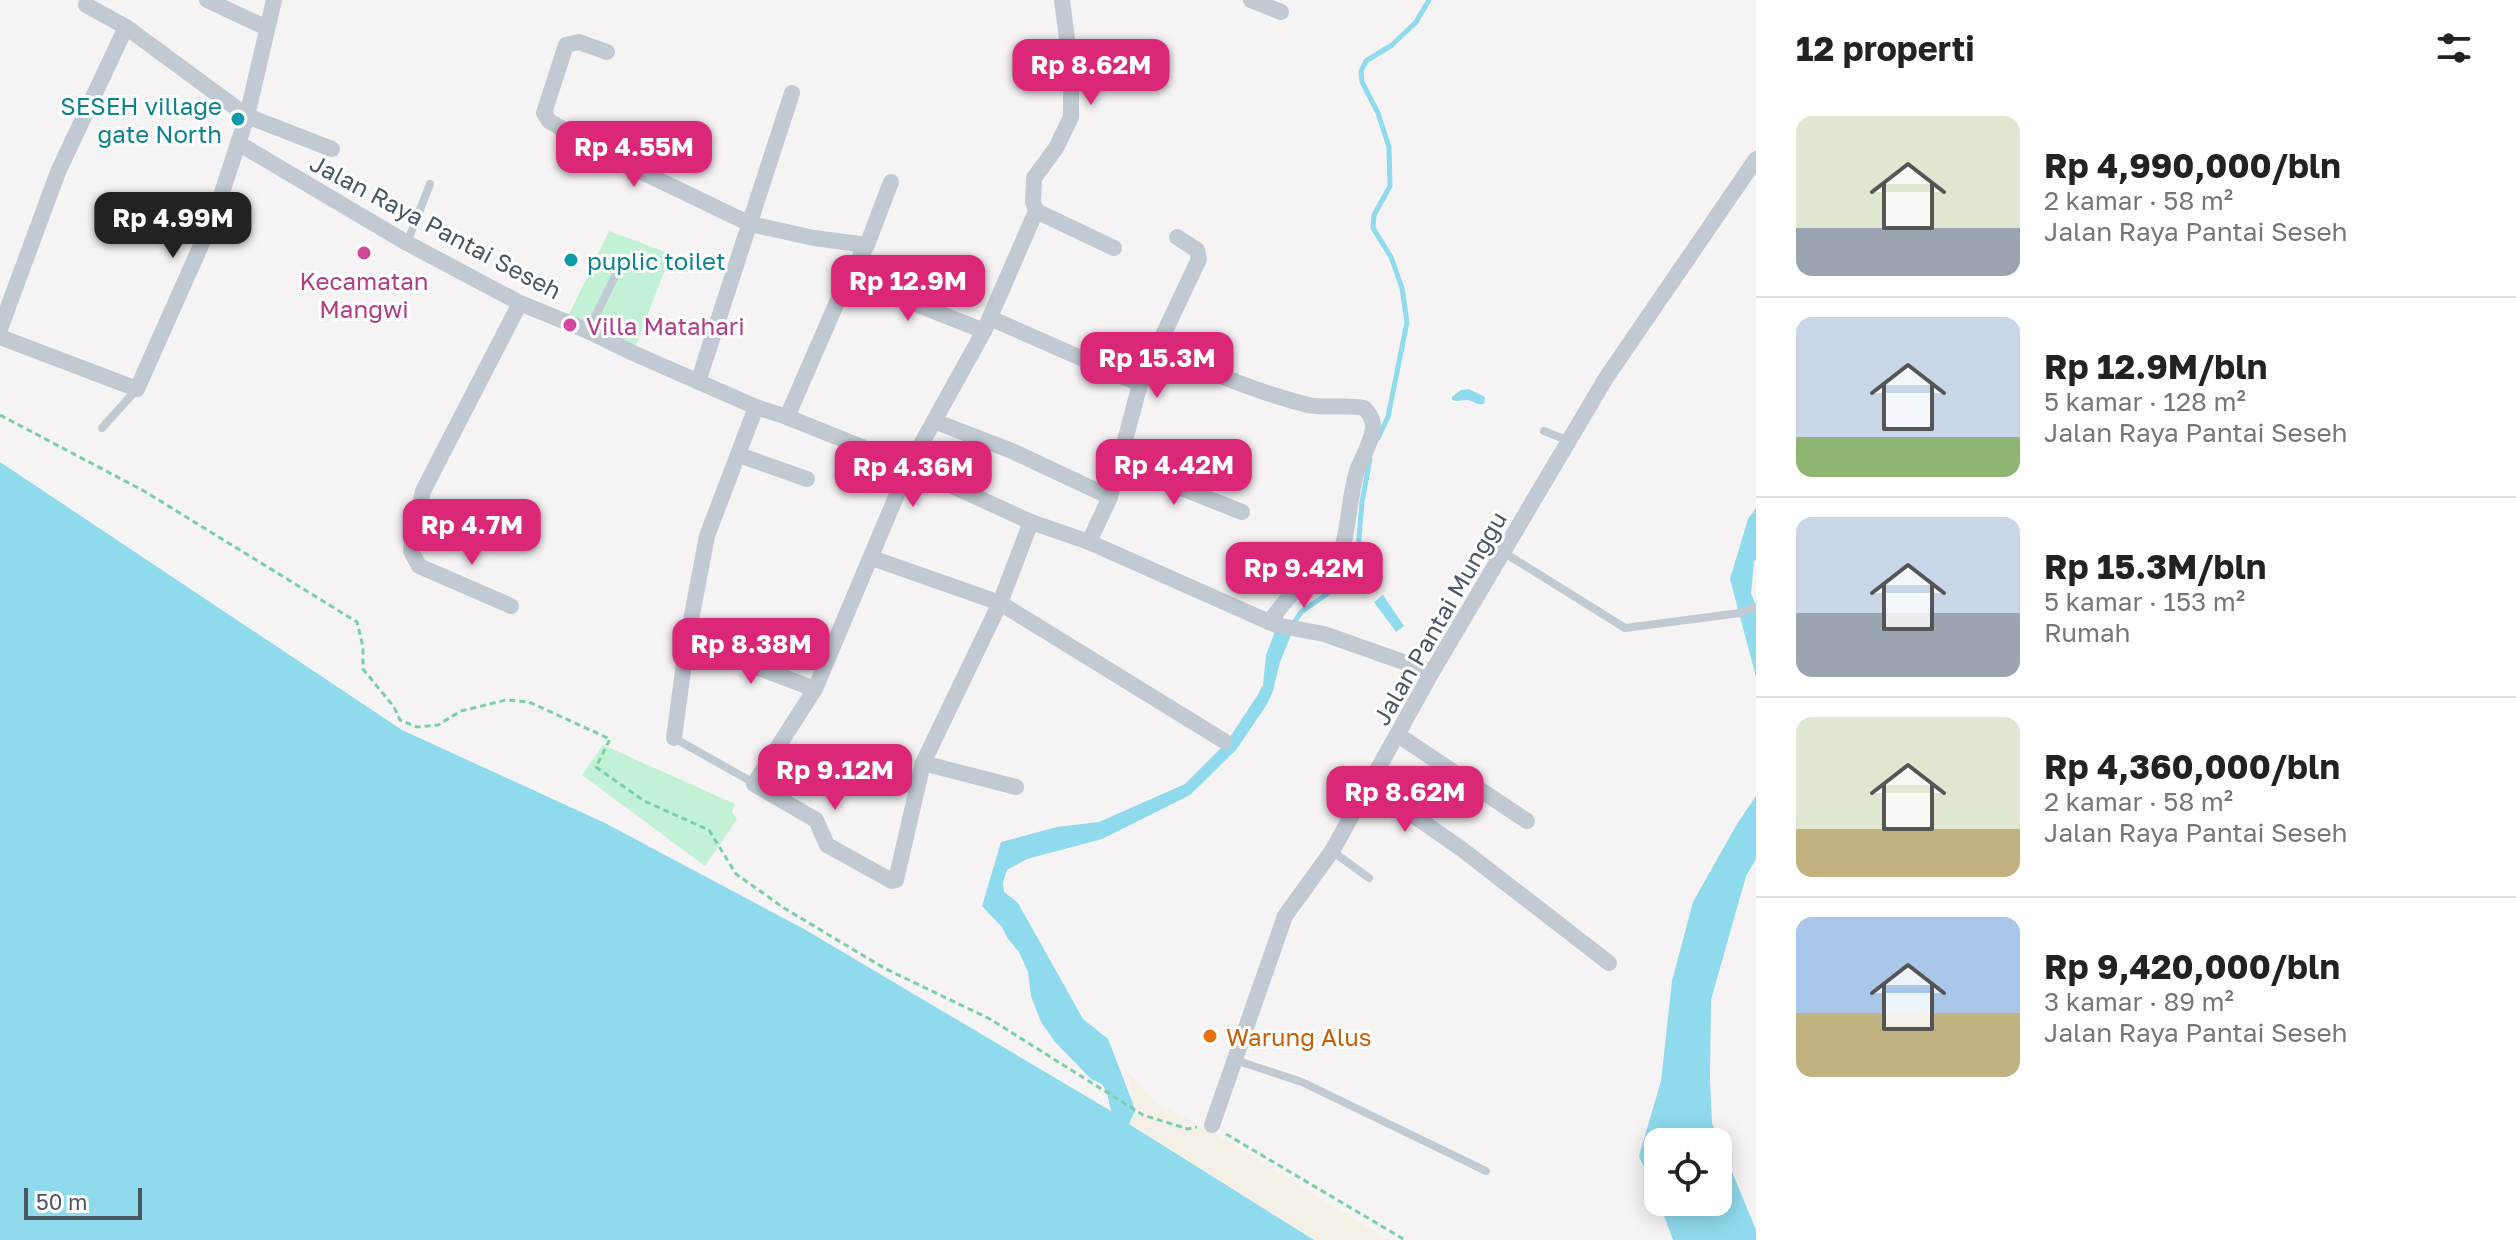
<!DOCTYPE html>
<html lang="id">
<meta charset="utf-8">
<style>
:root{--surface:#fff;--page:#f6f6f6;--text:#222;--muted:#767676;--line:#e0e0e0;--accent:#db2777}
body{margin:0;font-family:"Golos Text",sans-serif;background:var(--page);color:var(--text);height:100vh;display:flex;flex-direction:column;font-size:30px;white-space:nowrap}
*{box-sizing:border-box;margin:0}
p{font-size:26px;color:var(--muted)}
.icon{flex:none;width:44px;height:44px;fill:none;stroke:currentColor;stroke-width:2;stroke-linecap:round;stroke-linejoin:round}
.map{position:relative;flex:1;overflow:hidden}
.sheet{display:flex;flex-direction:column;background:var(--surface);width:760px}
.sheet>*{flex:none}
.controls{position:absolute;left:1644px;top:1128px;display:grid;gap:16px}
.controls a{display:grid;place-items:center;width:88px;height:88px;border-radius:16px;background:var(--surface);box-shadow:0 4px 20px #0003;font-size:40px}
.scale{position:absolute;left:24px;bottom:20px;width:118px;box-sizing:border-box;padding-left:8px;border:4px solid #4a5661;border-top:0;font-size:22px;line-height:28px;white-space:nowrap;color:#4a5661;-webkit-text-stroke:6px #fff;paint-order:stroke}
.price{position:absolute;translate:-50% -68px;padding:0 18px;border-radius:16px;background:var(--accent);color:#fff;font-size:26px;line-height:52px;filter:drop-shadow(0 2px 4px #0008)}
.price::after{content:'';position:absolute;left:50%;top:48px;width:24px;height:18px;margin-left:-12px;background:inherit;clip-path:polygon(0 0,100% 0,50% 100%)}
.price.on{background:#222;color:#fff}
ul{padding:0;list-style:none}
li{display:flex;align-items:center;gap:24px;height:200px;padding:0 40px}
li+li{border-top:2px solid var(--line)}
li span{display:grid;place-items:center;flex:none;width:224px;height:160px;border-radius:16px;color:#555}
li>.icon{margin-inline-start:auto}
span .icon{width:96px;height:96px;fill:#fffc;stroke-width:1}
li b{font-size:34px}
h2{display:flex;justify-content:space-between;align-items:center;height:96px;padding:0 40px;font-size:34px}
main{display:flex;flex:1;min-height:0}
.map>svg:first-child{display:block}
.green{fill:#c3f1d5}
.sand{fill:#f5f0e5}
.water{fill:#90daee}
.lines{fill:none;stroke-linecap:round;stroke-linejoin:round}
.stream{stroke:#90daee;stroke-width:5}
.path{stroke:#7ad0a6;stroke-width:3;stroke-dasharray:6 4;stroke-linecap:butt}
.lane{stroke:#c1cad2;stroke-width:8}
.street{stroke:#c1cad2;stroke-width:16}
.culture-dot{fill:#0f9aa8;stroke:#fff;stroke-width:3}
.hotel-dot{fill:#d1479c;stroke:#fff;stroke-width:3}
.food-dot{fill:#e8710a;stroke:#fff;stroke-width:3}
.labels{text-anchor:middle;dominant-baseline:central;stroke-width:6;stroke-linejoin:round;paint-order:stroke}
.culture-label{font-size:24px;fill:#0d838f;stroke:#fff;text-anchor:end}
.street-label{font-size:24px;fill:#4a5661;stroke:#fff}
.hotel-label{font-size:24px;fill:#b23c85;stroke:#fff}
.food-label{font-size:24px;fill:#c56008;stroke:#fff;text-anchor:start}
</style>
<main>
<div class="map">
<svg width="1756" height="1240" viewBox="0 0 1756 1240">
<rect width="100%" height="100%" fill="#f5f3f3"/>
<g class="green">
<path d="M609,231L671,254L633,353L566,321Z"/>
<path d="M603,745L735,804L732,812L737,819L705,866L582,775Z"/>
</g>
<path class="sand" d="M1127,1071L1156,1103L1209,1130L1388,1240H1314L1129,1123L1135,1111Z"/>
<g class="water">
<path d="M1469,389L1485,397L1484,404C1477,405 1476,403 1471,401C1464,398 1459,403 1452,400V397L1461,390Z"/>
<path d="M0,462L402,730L605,823L804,929L1111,1111L1107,1093L1102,1084L1091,1079L1055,1042L1041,1022L1031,996L1028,972L1019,952L1008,939L1002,927L982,906L1001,842L1057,827L1099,822L1185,784L1226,743L1257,696L1263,685L1266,655L1276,629L1291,635L1280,662L1273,691L1267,704L1236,750L1190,795L1102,839L1027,859L1007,870L1003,882L1004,892L1018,903L1083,1019L1108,1039L1132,1101L1135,1111L1129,1124L1314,1240H0Z"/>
<path d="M1756,508V560L1754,561L1751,594L1756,605V677L1730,579L1748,519Z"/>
<path d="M1383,595L1404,626L1396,632L1374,602Z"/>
<path d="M1756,796V859L1746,876L1711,1000L1710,1079L1712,1123L1756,1230V1240H1673L1659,1202H1718V1142H1658V1200L1639,1156L1661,1081L1672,981L1693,902L1737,824Z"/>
</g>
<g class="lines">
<g class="stream">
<path d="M1378,438L1388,417L1407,322L1402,288L1391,257L1373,228L1374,215L1390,186L1389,147L1378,113L1362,82L1361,71L1366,61L1392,45L1416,22L1429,0"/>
<path d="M1292,626L1301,612L1350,578L1357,562L1362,502L1370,459"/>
</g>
<g class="path">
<path d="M0,415L144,491L357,622L363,647V669L394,707L400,720L417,727L438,725L461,711L506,700L529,702L610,739L596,767L644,801L709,830L736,874L784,908L884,968L990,1019L1143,1115L1188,1129L1197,1127"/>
<path d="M1226,1134L1405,1240"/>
</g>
<g class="lane">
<path d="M407,243L430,184"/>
<path d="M588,331L622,262"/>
<path d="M102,428L137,389"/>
<path d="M1544,431L1569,441"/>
<path d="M1503,552L1625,628L1740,613L1756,607"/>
<path d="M674,738L754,783"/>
<path d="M1332,851L1369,878"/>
<path d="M1235,1060L1302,1082L1486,1171"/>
</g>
<g class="street">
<path d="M207,0L267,28"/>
<path d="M1251,0L1281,12"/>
<path d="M86,5L126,27L247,116L332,149"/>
<path d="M607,52L579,42L566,45L544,113L549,121L609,156L750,224L814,238L867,245"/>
<path d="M238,143L407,243L520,303L588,331L633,353L756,407L787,417L909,466L1031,522L1089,542L1276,625L1324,634L1432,672"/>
<path d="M1036,211L1114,248"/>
<path d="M848,277L984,331"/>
<path d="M990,318L1140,384"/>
<path d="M0,329L58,172L126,27"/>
<path d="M0,337L137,389L215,214L247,116L274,0"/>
<path d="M1158,348C1206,371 1256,392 1308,405C1327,409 1345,404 1364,408C1368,412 1372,417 1373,424C1374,438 1362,457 1357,471C1348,498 1349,545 1334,566C1324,580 1311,581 1298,589C1287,596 1278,612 1269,622"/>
<path d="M698,382L792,93"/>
<path d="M787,417L848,277L867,245L891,182"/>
<path d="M934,421L1012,451L1110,497"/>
<path d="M739,455L807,479"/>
<path d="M1121,464L1242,512"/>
<path d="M1031,522L1000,603L923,763L896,880L892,881L827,845L816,820L754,784L815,689L909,466L984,331L1036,211L1033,202L1034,178L1056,148L1071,117V70L1062,0"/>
<path d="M1089,542L1110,497L1140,384L1199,259L1197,250L1177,237"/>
<path d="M872,558L1000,603L1224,741"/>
<path d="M511,606L419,566L411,551L412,537L423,491L520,303"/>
<path d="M687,641L815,689"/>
<path d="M1398,735L1527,821"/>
<path d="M674,738L687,641L707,536L756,407"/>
<path d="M923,763L1016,787"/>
<path d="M1370,785L1463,850L1609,963"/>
<path d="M1212,1125L1285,916L1332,851L1432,672L1606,378L1756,159"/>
</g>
</g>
<g class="culture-dot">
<circle cx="238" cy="119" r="8"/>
<circle cx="571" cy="260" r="8"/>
</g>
<g class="hotel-dot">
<circle cx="364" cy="253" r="8"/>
<circle cx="570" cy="325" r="8"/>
</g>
<circle class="food-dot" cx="1210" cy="1036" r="8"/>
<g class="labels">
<g class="culture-label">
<text x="222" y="105">SESEH village<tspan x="222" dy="28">gate North</tspan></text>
<text x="587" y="260" text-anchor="start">puplic toilet</text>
</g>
<g class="street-label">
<text transform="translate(436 226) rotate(28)">Jalan Raya Pantai Seseh</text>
<text transform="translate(1439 618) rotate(-60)">Jalan Pantai Munggu</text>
</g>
<g class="hotel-label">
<text x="364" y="280">Kecamatan<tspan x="364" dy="28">Mangwi</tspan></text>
<text x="586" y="325" text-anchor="start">Villa Matahari</text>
</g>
<g class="food-label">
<text x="1226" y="1036">Warung Alus</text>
</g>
</g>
</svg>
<div class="controls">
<a><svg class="icon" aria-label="locate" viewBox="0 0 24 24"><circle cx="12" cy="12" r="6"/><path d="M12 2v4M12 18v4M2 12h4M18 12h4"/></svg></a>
</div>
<div class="scale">50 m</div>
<b class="price" style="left:1091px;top:107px">Rp 8.62M</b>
<b class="price" style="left:634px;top:189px">Rp 4.55M</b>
<b class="price on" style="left:173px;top:260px">Rp 4.99M</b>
<b class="price" style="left:908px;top:323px">Rp 12.9M</b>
<b class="price" style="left:1157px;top:400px">Rp 15.3M</b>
<b class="price" style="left:1174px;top:507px">Rp 4.42M</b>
<b class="price" style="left:913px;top:509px">Rp 4.36M</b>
<b class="price" style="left:472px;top:567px">Rp 4.7M</b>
<b class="price" style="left:1304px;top:610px">Rp 9.42M</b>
<b class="price" style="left:751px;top:686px">Rp 8.38M</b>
<b class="price" style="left:835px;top:812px">Rp 9.12M</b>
<b class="price" style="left:1405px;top:834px">Rp 8.62M</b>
</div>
<section class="sheet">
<h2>12 properti<svg class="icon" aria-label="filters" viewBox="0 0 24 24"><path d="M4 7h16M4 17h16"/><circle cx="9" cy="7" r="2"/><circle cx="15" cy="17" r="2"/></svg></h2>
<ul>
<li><span style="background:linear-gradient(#dfe7d0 70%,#9aa5b1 0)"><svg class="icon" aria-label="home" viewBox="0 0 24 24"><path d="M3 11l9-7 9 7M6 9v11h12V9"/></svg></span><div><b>Rp 4,990,000/bln</b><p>2 kamar · 58 m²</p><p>Jalan Raya Pantai Seseh</p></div></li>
<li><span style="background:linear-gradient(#c9d6e8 75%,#8fb573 0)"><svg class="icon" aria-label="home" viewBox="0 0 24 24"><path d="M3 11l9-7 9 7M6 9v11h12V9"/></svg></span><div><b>Rp 12.9M/bln</b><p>5 kamar · 128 m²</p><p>Jalan Raya Pantai Seseh</p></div></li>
<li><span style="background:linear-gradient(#c9d6e8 60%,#9aa5b1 0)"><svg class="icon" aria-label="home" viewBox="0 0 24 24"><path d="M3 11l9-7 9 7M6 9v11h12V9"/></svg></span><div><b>Rp 15.3M/bln</b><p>5 kamar · 153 m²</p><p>Rumah</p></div></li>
<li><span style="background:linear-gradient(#dfe7d0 70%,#c2b280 0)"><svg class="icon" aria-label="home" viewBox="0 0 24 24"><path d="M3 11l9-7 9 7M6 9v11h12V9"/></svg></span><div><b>Rp 4,360,000/bln</b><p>2 kamar · 58 m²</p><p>Jalan Raya Pantai Seseh</p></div></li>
<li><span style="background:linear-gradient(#a9c7e8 60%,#c2b280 0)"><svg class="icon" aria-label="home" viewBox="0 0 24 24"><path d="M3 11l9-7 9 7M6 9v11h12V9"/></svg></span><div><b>Rp 9,420,000/bln</b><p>3 kamar · 89 m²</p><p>Jalan Raya Pantai Seseh</p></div></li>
</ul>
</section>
</main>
